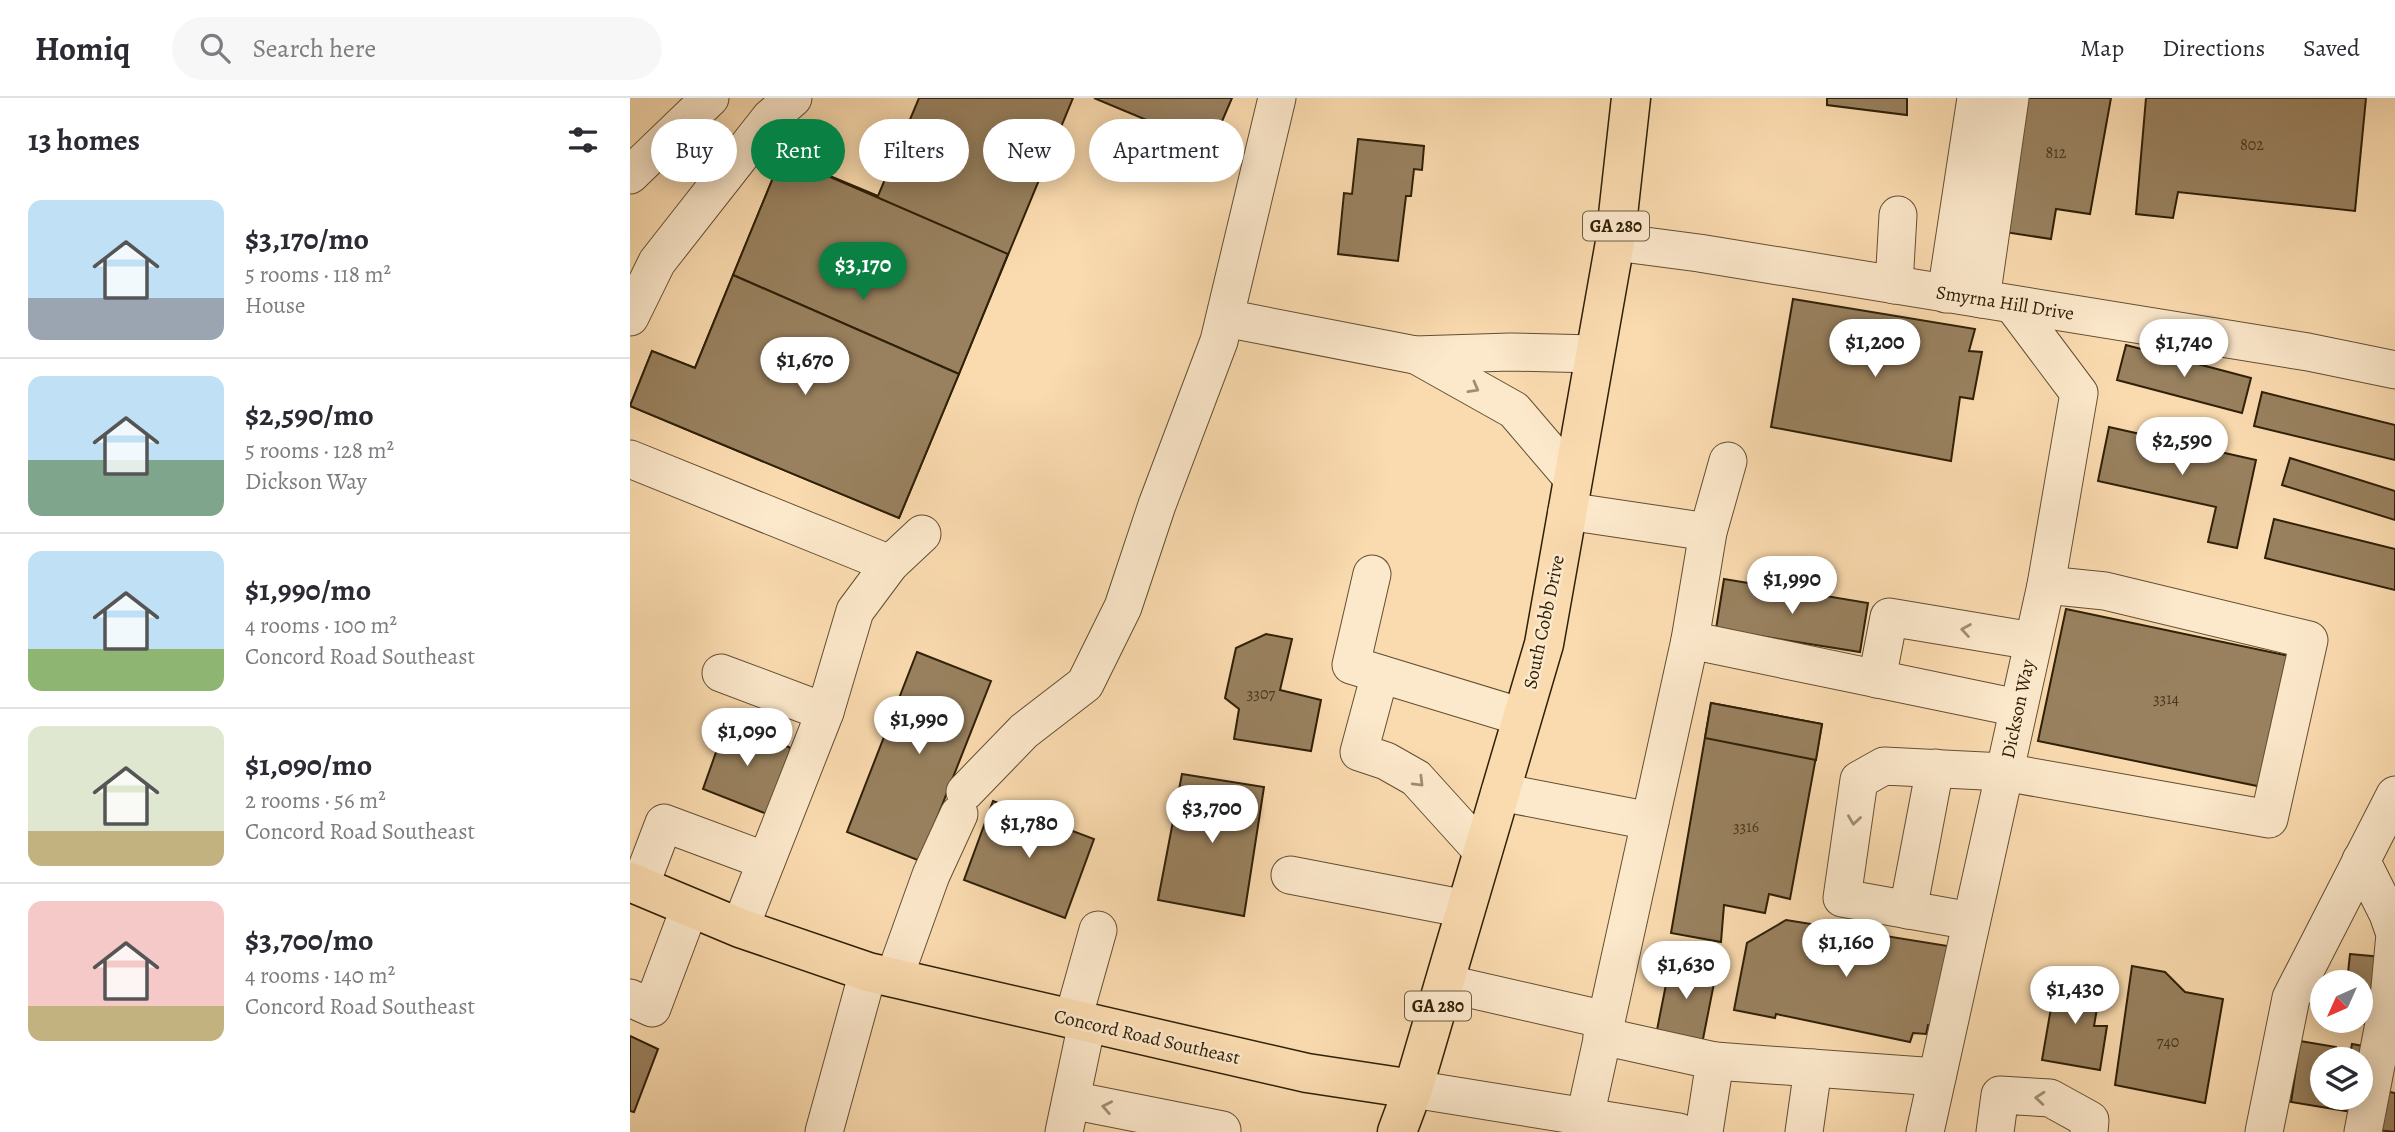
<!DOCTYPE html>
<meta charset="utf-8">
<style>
:root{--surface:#fff;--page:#f7f7f7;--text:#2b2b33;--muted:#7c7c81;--line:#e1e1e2;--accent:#0b8043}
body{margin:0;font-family:Alegreya,serif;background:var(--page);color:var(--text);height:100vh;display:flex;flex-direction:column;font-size:26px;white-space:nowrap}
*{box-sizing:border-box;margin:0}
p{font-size:23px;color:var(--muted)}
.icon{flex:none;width:38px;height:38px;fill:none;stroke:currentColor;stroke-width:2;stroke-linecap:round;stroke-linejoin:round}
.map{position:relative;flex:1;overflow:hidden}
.sheet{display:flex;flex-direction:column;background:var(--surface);width:630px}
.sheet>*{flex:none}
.banner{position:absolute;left:21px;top:21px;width:665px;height:63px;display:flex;gap:14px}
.needle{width:46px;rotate:225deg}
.fabs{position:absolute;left:1680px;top:872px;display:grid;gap:14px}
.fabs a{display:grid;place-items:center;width:63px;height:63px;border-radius:50%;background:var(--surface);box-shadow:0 4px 18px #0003;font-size:35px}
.price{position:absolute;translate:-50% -60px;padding:0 16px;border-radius:24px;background:#fff;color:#222;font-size:23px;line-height:46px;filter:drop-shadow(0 2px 4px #0008)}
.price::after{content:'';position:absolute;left:50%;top:42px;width:21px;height:16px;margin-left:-10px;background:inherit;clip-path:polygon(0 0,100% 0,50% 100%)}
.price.current{background:var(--accent);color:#fff}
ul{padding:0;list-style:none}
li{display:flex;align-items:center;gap:21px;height:175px;padding:0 28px}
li+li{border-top:2px solid var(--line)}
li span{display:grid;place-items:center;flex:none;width:196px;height:140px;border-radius:14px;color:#555}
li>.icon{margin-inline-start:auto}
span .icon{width:84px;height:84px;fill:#fffc;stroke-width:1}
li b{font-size:30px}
h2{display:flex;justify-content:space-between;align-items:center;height:84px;padding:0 28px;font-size:30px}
.chip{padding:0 24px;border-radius:32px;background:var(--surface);box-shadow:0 4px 18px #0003;font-size:24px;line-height:63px}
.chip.current{background:var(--accent);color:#fff}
header{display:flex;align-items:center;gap:42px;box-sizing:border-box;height:98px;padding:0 35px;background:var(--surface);border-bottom:2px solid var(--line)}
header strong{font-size:33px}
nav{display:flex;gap:38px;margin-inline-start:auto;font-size:24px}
.search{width:490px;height:63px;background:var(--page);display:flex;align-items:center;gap:18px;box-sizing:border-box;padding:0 24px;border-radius:38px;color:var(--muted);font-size:26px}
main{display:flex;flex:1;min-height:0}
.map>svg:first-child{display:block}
.building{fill:#99815f;stroke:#2f2008;stroke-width:2;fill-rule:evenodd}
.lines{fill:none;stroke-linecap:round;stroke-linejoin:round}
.minor-casing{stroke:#624f32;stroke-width:39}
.major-casing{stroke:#2f2008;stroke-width:41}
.minor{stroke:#fce8cb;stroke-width:37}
.major{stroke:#fadbaf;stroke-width:38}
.oneway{stroke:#a08e73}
.labels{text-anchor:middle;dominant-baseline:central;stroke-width:5;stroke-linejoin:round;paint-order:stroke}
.number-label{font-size:16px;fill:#4a381e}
.shield{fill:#fce8cb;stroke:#6c5c42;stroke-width:2}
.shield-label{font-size:18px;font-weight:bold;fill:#2f2008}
.street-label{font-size:19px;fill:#2f2008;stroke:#fce8cb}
</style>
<header>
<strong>Homiq</strong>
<div class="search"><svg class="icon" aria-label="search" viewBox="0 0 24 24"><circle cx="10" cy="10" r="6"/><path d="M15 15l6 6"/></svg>Search here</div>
<nav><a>Map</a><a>Directions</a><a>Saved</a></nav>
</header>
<main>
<section class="sheet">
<h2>13 homes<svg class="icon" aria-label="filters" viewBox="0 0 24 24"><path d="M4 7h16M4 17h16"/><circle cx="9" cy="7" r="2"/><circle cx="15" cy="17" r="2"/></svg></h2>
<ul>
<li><span style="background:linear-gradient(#bfe0f5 70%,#9aa5b1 0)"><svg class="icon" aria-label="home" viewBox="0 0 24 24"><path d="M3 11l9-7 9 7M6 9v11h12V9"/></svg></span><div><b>$3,170/mo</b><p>5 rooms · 118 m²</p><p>House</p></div></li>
<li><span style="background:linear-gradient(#bfe0f5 60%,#7fa58c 0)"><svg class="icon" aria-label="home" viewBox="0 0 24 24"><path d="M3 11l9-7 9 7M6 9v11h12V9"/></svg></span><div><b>$2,590/mo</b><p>5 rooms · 128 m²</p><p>Dickson Way</p></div></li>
<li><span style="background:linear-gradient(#bfe0f5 70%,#8fb573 0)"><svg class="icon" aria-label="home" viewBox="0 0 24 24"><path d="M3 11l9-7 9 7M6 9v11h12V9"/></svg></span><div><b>$1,990/mo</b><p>4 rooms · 100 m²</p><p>Concord Road Southeast</p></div></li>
<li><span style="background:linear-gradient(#dfe7d0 75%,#c2b280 0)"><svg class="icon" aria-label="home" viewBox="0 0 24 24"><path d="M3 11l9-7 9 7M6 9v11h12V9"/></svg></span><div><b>$1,090/mo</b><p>2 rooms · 56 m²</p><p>Concord Road Southeast</p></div></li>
<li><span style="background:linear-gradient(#f6c9c9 75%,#c2b280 0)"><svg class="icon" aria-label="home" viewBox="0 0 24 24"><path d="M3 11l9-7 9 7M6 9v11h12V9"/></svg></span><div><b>$3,700/mo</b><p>4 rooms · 140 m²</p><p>Concord Road Southeast</p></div></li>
</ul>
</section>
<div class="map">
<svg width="1765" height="1034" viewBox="0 0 1765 1034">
<rect width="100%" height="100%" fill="#fadbaf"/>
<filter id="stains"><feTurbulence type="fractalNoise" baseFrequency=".00286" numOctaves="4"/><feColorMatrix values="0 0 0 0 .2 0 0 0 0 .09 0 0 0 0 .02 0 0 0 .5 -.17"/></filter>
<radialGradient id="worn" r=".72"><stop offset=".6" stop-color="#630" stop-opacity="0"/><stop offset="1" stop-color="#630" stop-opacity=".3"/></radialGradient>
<g class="building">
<path d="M289,0H443L269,420L0,308L22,253L65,270L152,58L248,98Z"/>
<path d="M464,0H602L581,49Z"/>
<path d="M1197,0H1277V17L1197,7Z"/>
<path d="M1389,0H1481L1460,116L1426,111L1421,141L1368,133Z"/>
<path d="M1516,0H1736L1725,113L1548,94L1543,120L1506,116Z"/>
<path d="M728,41L794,48L792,72L784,71L781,98H776L768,163L708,156L714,95L722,96Z"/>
<path d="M152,58L378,156L329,276L103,177Z"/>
<path d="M103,177L329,276L269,420L0,308L22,253L65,270Z"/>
<path d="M1163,201L1345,231L1339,253L1352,254L1343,301L1330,299L1321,363L1141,329Z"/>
<path d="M1496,247L1621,280L1612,315L1487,282Z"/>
<path d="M1632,294L1765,327V362L1624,328Z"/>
<path d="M1479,329L1626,362L1607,450L1578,444L1586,409L1468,383Z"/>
<path d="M1660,360L1765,393V422L1652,387Z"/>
<path d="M1644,421L1765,451V492L1635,460Z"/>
<path d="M1094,481L1238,505L1230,554L1086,531Z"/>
<path d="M1436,511L1664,559L1637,690L1408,643Z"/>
<path d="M636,536L662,541L650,592L691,602L681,653L604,641L609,611L595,600L606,550Z"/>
<path d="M287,554L361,583L290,763L217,734Z"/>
<path d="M1081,605L1192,626L1160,801L1139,796L1135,815L1094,807L1091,844L1041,835Z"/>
<path d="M1081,605L1192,626L1186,662L1075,640Z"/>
<path d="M97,623L161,650L137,716L73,691Z"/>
<path d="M552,676L634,689L614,818L528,802Z"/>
<path d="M363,703L464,741L435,820L334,782Z"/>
<path d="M1156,822L1324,849L1310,928L1298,927L1296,936L1283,935L1280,944L1146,916L1145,920L1104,912L1117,845Z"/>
<path d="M1720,856L1752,859L1745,927L1713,923L1731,922V884H1717Z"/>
<path d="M1041,861L1087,870L1072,946L1026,937Z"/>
<path d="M1502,868L1535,874L1555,894L1593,901L1575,1005L1485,987Z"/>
<path d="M1426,881L1471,887L1464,928H1477L1470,972L1412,962Z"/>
<path d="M0,938L28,951L4,1014L0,1013Z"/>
<path d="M1670,943L1706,949L1705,955L1720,957L1722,946L1744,950L1734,1016L1661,1004ZM1692,961H1731V999H1692Z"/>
<path d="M1755,993L1765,995V1034L1747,1032Z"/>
</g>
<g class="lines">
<defs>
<g id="minor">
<path d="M0,77L80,0"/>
<path d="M985,144L1069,155L1678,254L1765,272"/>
<path d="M1264,187L1268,117"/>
<path d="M1316,196L1346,0"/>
<path d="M1351,201L1380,0"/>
<path d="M0,219L27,164L140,20L163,0"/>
<path d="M595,220L785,257L880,254L965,256"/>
<path d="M786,257L884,312L943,381"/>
<path d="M0,361L260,466"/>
<path d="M1098,363L1078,434L1060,542L1388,610"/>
<path d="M937,413L1078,434"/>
<path d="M742,476L721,567L892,619"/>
<path d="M91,575L195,614L110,830"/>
<path d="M750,576L729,654L756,663L786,680L853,754"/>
<path d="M1247,581L1259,519L1403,543"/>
<path d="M195,614L225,513L260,466L292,436"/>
<path d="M335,694L394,633L455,586L493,509L527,407L589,243L647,0"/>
<path d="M870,694L1020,723"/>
<path d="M1731,762L1758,816L1765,836L1759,900L1733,1034"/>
<path d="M660,777L836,811"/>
<path d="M10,788L34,725L136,763"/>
<path d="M1278,812L1305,670"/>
<path d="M1341,823L1212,800L1229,682L1254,668L1374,674L1639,721L1679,542L1475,493L1416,487"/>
<path d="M264,880L301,777L329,716"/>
<path d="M814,885L976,922"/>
<path d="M0,900L22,910L60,809"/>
<path d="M443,921L468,832"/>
<path d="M972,938L1085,963L1074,1034"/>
<path d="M1085,963L1307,979"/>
<path d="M783,991L1049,1034"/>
<path d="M441,1002L592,1032L591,1034"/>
<path d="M955,1019L1060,542"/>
<path d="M194,1034L238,874"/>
<path d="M434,1034L457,925"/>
<path d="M1174,1034L1183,970"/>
<path d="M1295,1034L1416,487L1449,295L1383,207"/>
<path d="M1365,1034L1370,997L1420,1000L1460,1022L1459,1034"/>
<path d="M1634,1034L1661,900L1765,697"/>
</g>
<g id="major">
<path d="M0,784L110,830L238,874L677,975L783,991"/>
<path d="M767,1034L783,991L914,546L985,144L1001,0"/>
</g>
</defs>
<use href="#minor" class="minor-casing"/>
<use href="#major" class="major-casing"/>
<use href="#minor" class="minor"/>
<use href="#major" class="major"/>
</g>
<defs><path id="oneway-chevron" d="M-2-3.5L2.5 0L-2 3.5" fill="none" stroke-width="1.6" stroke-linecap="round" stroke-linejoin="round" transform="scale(1.75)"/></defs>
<g class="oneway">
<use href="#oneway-chevron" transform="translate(844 290) rotate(29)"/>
<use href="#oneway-chevron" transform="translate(1336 532) rotate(-171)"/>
<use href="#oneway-chevron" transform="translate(789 684) rotate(45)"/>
<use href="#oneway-chevron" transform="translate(1224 722) rotate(98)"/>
<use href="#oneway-chevron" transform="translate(1410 1000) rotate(-175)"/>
<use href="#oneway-chevron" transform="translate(477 1009) rotate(-169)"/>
</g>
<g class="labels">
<g class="number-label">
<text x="1622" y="47">802</text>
<text x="1426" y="55">812</text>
<text x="631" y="596">3307</text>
<text x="1536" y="601">3314</text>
<text x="1116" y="729">3316</text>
<text x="1538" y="944">740</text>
</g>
<g class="shield">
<rect x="953" y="113.5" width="66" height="29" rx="5"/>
<rect x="775" y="893.5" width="66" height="29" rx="5"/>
</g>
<g class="shield-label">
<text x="986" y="128">GA 280</text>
<text x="808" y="908">GA 280</text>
</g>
<g class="street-label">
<text transform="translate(1375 205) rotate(9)">Smyrna Hill Drive</text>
<text transform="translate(914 524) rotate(-78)">South Cobb Drive</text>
<text transform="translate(1388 611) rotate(-78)">Dickson Way</text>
<text transform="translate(517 939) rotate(13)">Concord Road Southeast</text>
</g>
</g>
<rect width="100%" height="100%" filter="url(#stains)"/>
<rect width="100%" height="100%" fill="url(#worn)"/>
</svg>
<div class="fabs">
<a><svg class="needle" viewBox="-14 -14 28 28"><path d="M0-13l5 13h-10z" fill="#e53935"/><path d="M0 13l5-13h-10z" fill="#7c7c81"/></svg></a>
<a><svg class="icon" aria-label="layers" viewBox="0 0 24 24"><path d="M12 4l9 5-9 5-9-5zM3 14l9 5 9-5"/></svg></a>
</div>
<b class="price current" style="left:233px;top:204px">$3,170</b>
<b class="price" style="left:1245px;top:281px">$1,200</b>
<b class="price" style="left:1554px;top:281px">$1,740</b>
<b class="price" style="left:175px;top:299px">$1,670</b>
<b class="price" style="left:1552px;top:379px">$2,590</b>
<b class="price" style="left:1162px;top:518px">$1,990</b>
<b class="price" style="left:289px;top:658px">$1,990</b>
<b class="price" style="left:117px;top:670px">$1,090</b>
<b class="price" style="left:582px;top:747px">$3,700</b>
<b class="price" style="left:399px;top:762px">$1,780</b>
<b class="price" style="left:1216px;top:881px">$1,160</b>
<b class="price" style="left:1056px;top:903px">$1,630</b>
<b class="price" style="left:1445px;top:928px">$1,430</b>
<div class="banner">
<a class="chip">Buy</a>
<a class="chip current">Rent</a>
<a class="chip">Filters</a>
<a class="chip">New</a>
<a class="chip">Apartment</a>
</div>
</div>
</main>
